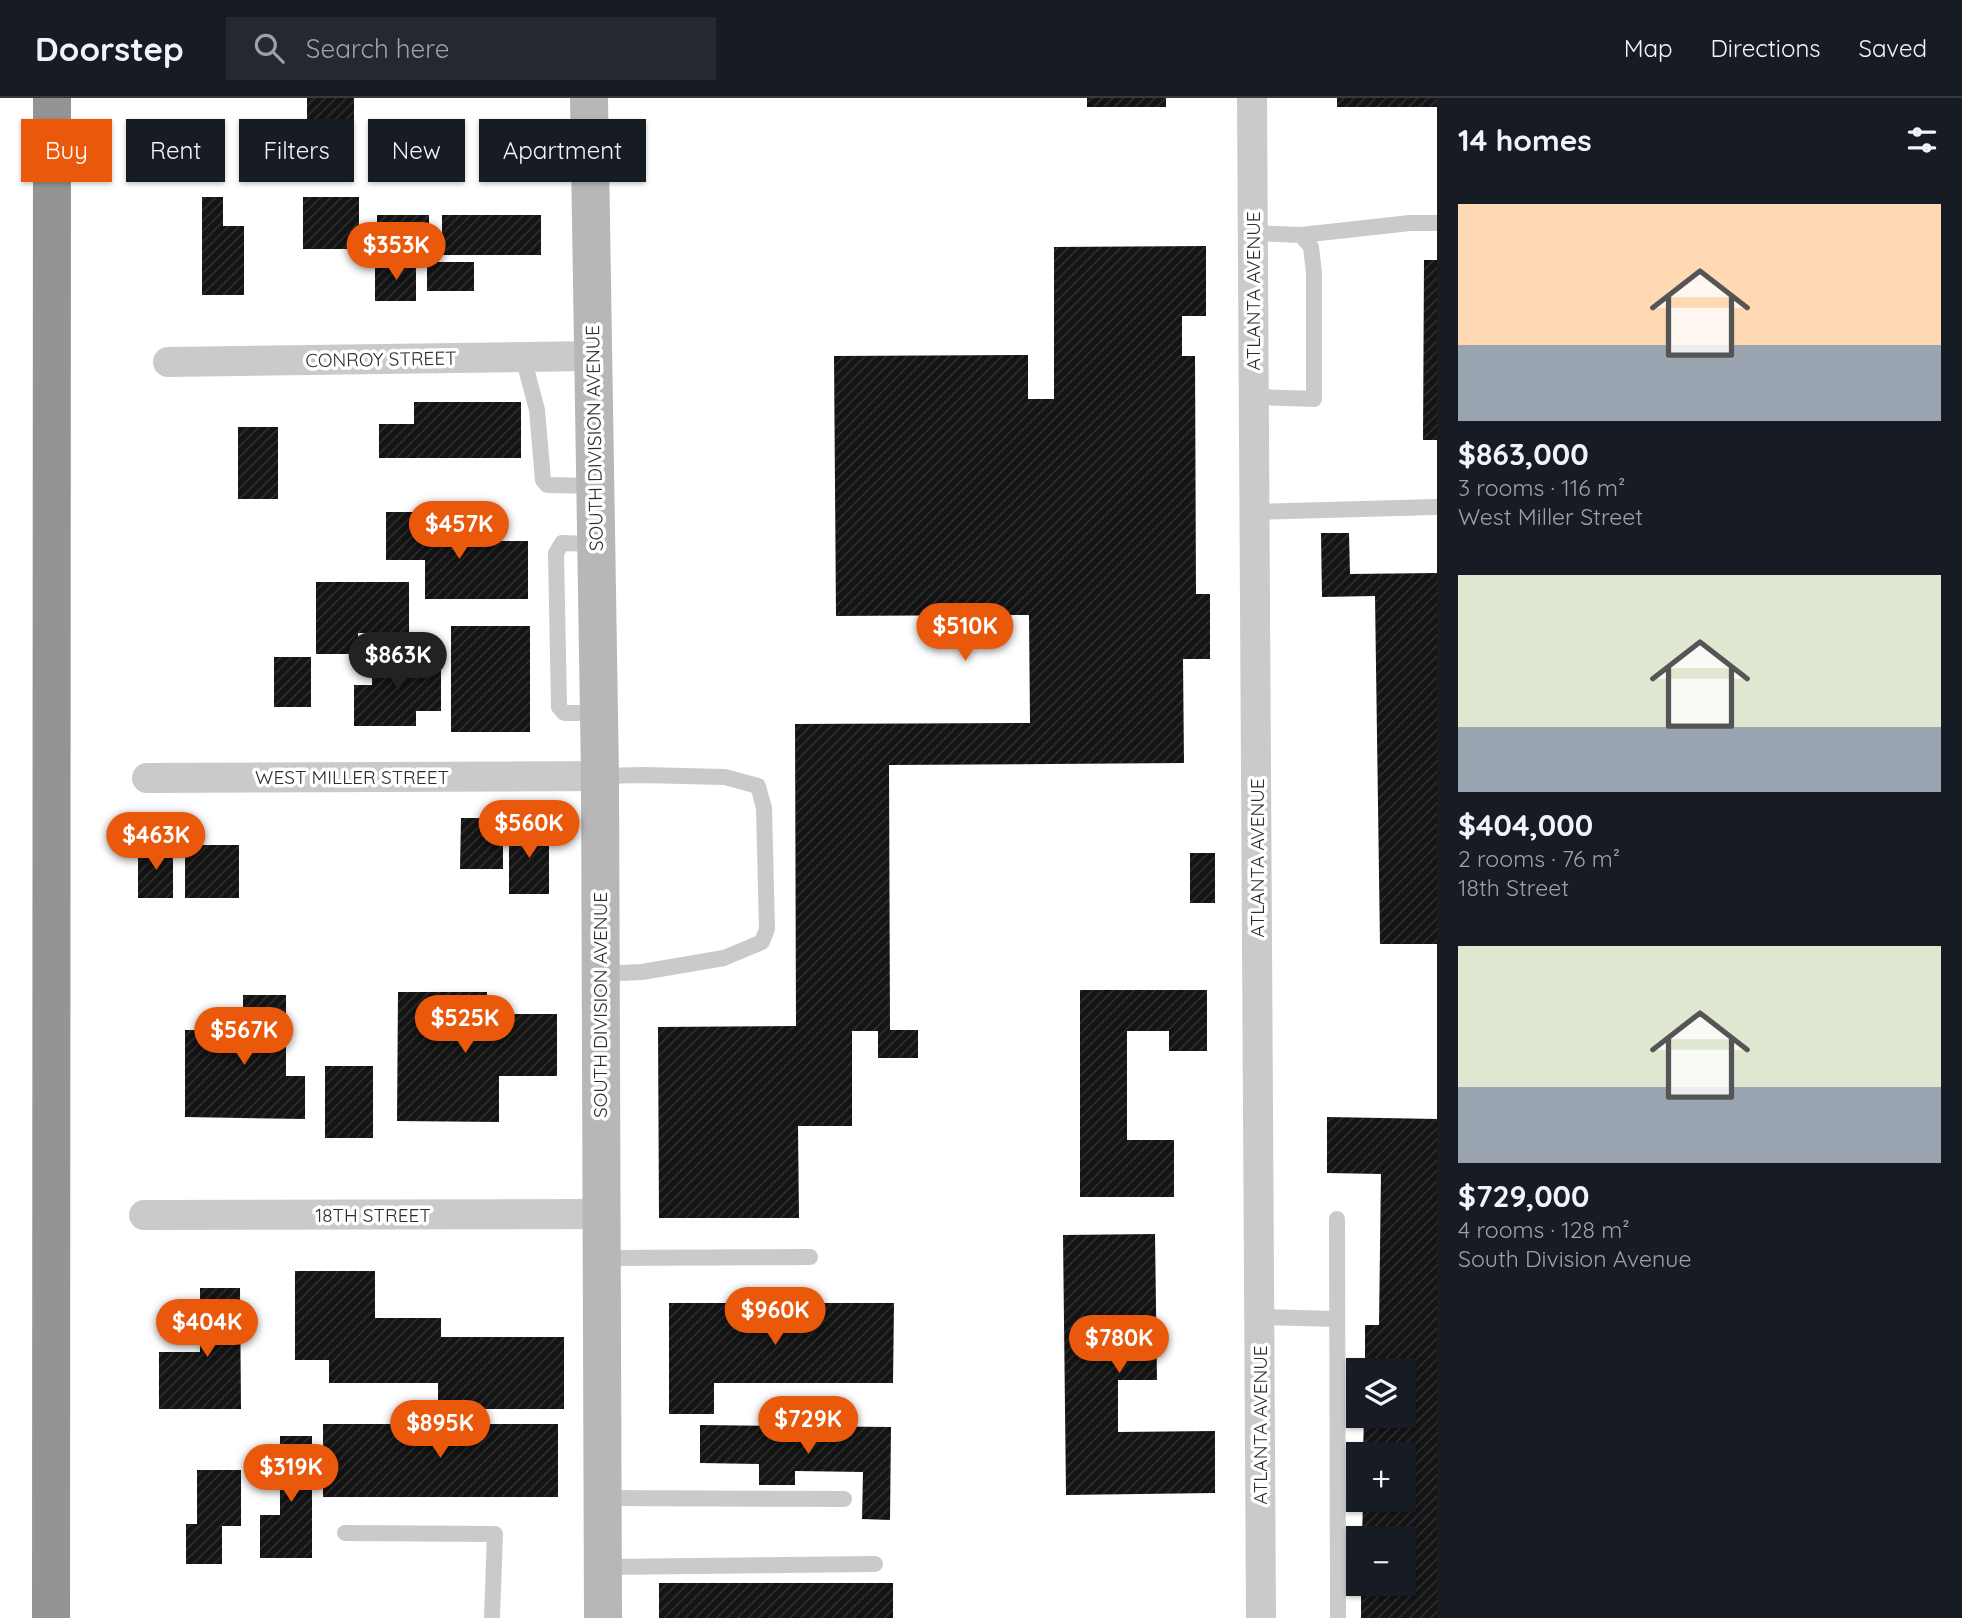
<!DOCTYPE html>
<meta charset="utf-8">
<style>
:root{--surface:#171b24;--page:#242831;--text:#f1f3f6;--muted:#9ea1a6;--line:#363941;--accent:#ea580c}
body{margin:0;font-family:Quicksand,sans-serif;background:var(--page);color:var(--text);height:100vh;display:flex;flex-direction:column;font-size:26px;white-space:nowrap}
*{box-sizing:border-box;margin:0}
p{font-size:23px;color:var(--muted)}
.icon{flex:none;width:38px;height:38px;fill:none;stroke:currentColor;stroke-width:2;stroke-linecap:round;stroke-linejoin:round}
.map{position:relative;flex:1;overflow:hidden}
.drawer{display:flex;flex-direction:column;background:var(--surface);width:525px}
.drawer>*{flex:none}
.banner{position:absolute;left:21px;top:21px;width:665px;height:63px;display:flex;gap:14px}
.buttons{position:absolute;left:1346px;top:1260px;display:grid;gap:14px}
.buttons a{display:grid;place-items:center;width:70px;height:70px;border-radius:0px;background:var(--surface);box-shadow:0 2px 5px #0004;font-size:35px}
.price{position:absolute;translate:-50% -60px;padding:0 16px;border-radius:24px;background:var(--accent);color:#fff;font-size:23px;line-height:46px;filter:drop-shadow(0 2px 4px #0008)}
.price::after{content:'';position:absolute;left:50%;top:42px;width:21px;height:16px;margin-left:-10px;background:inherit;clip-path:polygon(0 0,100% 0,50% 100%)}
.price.active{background:#222;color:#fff}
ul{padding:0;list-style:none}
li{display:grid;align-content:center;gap:14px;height:371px;padding:0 21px}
li span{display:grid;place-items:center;height:217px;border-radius:0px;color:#555}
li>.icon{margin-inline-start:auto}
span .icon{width:126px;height:126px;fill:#fffc;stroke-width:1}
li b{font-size:30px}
h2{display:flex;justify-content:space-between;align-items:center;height:84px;padding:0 21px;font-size:30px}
.pill{padding:0 24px;border-radius:0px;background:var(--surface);box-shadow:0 2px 5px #0004;font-size:24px;line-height:63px}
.pill.active{background:var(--accent);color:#fff}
header{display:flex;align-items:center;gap:42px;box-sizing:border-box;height:98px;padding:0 35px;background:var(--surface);border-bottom:2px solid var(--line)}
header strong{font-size:33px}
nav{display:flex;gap:38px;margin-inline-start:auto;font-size:24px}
.search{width:490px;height:63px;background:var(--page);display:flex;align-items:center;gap:18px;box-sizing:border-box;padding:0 24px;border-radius:0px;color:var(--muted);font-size:26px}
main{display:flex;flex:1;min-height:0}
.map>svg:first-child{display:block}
.building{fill:url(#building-hatch)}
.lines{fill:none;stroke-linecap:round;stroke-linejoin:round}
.lane{stroke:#cacaca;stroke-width:16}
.street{stroke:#cacaca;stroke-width:30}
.secondary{stroke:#b7b7b7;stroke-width:38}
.highway{stroke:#949494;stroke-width:38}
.labels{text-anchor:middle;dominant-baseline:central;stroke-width:7;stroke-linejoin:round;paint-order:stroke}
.street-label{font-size:19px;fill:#2d2d2d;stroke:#fff}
</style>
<header>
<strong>Doorstep</strong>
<div class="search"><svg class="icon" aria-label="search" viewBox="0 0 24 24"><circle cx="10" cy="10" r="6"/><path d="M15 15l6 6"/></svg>Search here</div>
<nav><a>Map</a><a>Directions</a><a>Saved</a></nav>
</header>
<main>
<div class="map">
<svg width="1437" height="1520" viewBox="0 0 1437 1520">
<defs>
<pattern id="building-hatch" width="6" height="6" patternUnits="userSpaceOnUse" patternTransform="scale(1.75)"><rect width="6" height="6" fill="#141414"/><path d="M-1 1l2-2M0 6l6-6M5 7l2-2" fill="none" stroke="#2e2e2e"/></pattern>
</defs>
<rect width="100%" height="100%" fill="#fff"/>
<g class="building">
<rect x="307" y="0" width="47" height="25"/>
<rect x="1087" y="0" width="79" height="9"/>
<rect x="1337" y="0" width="100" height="9"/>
<path d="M202,99H223V128H244V197H202Z"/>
<rect x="303" y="99" width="56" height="52"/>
<rect x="377" y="117" width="52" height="40"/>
<rect x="442" y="117" width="99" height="40"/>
<path d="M1206,148V218H1182V258H1195L1196,496H1210V561H1183L1184,665L889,667L890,932H918V960H878V933H852V1028H798L799,1120H659L658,929L796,928L795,626L1030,625L1029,517L836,518L834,258L1028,257V301H1054V149Z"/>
<path d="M1424,162H1437V342H1423Z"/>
<rect x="375" y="164" width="41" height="39"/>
<rect x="427" y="164" width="47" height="29"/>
<path d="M414,304H521V360H379V326H414Z"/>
<rect x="238" y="329" width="40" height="72"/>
<path d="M386,414H431V443H528V501H425V462H386Z"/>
<path d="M1321,435H1349L1350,476L1437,475V846H1380L1375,498L1322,499Z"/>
<path d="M316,484H409V535H358V556H316Z"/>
<rect x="451" y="528" width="79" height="106"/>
<rect x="274" y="559" width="37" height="50"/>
<path d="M372,561H441V613H416V628H354V587H372Z"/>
<path d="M461,720H503V771H460Z"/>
<rect x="509" y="727" width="40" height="69"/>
<rect x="185" y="747" width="54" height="53"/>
<rect x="138" y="749" width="35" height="51"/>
<rect x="1190" y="755" width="25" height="50"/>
<path d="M1080,892H1207V953H1169V933H1127V1042H1174V1099H1080Z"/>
<path d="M398,894H487V916H557V978H499V1024L397,1023Z"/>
<path d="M243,897H286V978H305V1021L185,1019V932H243Z"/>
<rect x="325" y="968" width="48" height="72"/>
<path d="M1327,1019L1437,1021V1520H1361V1486H1404V1440H1362L1363,1402H1404V1356H1363L1364,1318H1404V1272H1365V1227H1379L1381,1076L1327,1075Z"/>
<path d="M1155,1136L1157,1282H1118V1334L1215,1333V1395L1066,1397L1063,1137Z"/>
<path d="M295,1173H375V1220H441V1239H564V1311H438V1285H329V1262H295Z"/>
<path d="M200,1190H240L241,1311H159V1254H200Z"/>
<path d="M669,1205H894L893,1285H714V1316H669Z"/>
<rect x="323" y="1326" width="235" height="73"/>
<path d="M700,1327L891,1329L890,1422L862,1421L863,1374L795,1373V1387H759V1366L700,1365Z"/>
<path d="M280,1338H312V1460H260V1417H280Z"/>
<path d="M197,1372H241V1428H222V1466H186V1426H197Z"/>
<rect x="659" y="1485" width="234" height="35"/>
</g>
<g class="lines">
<g class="lane">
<path d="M1253,135L1301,137L1311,149L1314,175V301L1254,299"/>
<path d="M1301,137L1410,125H1437"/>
<path d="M523,259L537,312L543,382L547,387L595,388"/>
<path d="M1255,414L1437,409"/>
<path d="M596,446L562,445L556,455L559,609L564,615H599"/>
<path d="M600,678L642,677L725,679L758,688L764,710L767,831L762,844L724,860L642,874L600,876"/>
<path d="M1337,1121L1338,1520"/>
<path d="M601,1160L810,1159"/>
<path d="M1259,1219L1337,1221"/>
<path d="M602,1400L844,1401"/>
<path d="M345,1435L495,1436L492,1520"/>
<path d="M602,1469L875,1466"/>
</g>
<g class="street">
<path d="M1252,0L1261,1520"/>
<path d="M168,264L593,258"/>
<path d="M147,680L600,678"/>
<path d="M144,1117L601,1116"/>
</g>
<path class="secondary" d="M589,0L600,678L603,1520"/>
<path class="highway" d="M51,1520L52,0"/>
</g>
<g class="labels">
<g class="street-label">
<text transform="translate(1253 193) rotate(-90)">ATLANTA AVENUE</text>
<text transform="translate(381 261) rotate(-1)">CONROY STREET</text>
<text transform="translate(594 340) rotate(-91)">SOUTH DIVISION AVENUE</text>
<text x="352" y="679">WEST MILLER STREET</text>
<text transform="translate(1257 760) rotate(-90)">ATLANTA AVENUE</text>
<text transform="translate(600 907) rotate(-90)">SOUTH DIVISION AVENUE</text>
<text x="373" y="1117">18TH STREET</text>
<text transform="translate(1260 1327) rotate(-90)">ATLANTA AVENUE</text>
</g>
</g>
</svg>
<div class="buttons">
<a><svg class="icon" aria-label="layers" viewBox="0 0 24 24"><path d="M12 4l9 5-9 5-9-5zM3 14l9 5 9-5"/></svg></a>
<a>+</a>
<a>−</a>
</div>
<b class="price" style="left:396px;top:184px">$353K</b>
<b class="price" style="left:459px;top:463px">$457K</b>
<b class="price" style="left:965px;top:565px">$510K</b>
<b class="price active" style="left:398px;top:594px">$863K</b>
<b class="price" style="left:529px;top:762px">$560K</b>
<b class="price" style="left:156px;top:774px">$463K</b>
<b class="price" style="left:465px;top:957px">$525K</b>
<b class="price" style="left:244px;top:969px">$567K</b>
<b class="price" style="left:775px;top:1249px">$960K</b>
<b class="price" style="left:207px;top:1261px">$404K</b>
<b class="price" style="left:1119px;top:1277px">$780K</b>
<b class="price" style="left:808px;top:1358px">$729K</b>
<b class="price" style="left:440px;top:1362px">$895K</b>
<b class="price" style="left:291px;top:1406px">$319K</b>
<div class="banner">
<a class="pill active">Buy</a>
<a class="pill">Rent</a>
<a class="pill">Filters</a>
<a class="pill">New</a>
<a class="pill">Apartment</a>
</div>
</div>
<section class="drawer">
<h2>14 homes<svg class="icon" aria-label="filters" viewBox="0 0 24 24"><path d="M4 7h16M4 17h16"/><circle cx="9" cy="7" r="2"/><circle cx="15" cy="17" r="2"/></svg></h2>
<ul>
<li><span style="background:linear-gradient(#ffd9b3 65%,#9aa5b1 0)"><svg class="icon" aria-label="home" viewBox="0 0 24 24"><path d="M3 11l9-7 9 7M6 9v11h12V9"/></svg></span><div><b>$863,000</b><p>3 rooms · 116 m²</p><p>West Miller Street</p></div></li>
<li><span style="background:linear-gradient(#dfe7d0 70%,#9aa5b1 0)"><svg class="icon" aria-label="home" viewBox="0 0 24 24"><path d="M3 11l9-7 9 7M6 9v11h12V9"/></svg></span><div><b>$404,000</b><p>2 rooms · 76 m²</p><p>18th Street</p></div></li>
<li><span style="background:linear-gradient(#dfe7d0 65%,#9aa5b1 0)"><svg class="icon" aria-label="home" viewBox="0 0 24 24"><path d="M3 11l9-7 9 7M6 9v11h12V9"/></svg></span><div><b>$729,000</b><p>4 rooms · 128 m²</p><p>South Division Avenue</p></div></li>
</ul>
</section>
</main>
